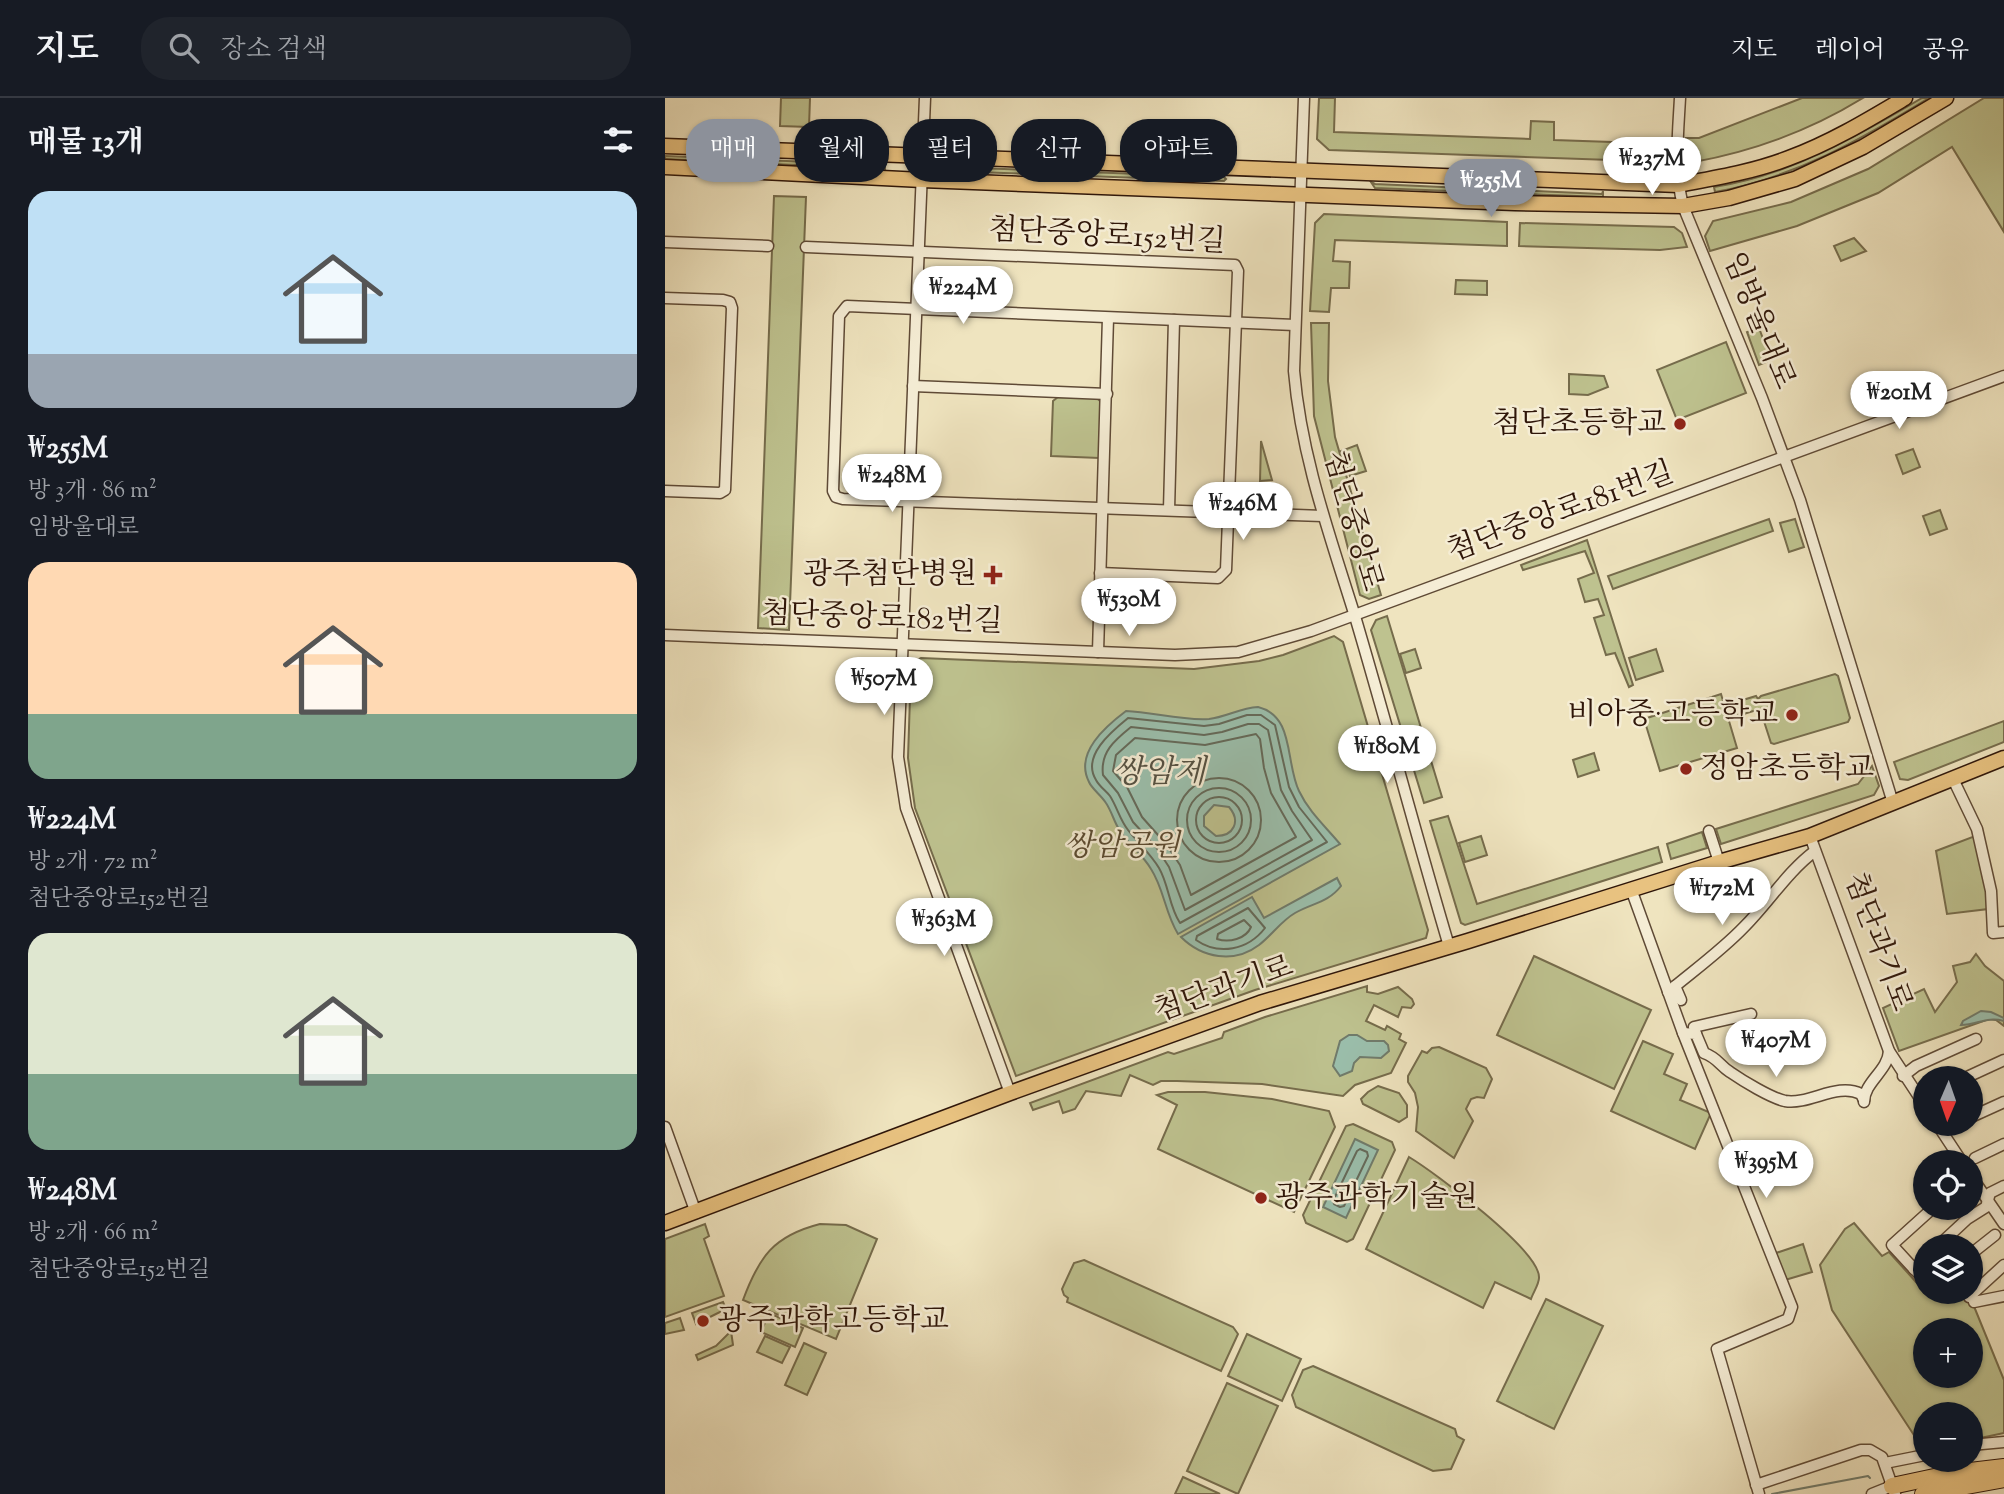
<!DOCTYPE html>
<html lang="ko">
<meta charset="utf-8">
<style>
:root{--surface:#171b24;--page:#20242c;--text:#f1f3f6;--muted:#9ea1a6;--line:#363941;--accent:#8c9099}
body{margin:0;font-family:"Sorts Mill Goudy","Noto Serif KR",serif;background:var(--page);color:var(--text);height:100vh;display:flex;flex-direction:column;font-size:26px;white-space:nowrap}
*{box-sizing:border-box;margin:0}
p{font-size:23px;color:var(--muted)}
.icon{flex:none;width:38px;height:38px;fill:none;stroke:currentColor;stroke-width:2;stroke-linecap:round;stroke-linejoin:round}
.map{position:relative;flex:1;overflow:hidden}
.details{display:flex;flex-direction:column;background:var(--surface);width:665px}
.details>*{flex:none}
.banner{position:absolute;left:21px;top:21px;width:665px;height:63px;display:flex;gap:14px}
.needle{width:46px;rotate:182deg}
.buttons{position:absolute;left:1248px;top:968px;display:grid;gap:14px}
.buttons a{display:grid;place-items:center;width:70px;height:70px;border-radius:50%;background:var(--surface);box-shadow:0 2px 5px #0004;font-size:35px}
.price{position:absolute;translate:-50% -60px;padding:0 16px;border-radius:24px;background:#fff;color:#222;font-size:23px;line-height:46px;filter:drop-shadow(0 2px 4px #0008)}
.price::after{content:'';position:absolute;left:50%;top:42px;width:21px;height:16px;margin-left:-10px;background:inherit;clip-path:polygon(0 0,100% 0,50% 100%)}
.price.selected{background:var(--accent);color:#fff}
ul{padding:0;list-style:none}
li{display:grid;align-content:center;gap:14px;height:371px;padding:0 28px}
li span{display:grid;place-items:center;height:217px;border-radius:21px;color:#555}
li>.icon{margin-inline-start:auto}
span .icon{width:126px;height:126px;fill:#fffc;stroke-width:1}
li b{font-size:30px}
h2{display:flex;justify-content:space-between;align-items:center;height:84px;padding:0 28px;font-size:30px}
.tag{padding:0 24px;border-radius:28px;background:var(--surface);box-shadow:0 2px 5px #0004;font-size:24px;line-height:63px}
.tag.selected{background:var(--accent);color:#fff}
header{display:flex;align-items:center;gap:42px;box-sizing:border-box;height:98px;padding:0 35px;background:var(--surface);border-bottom:2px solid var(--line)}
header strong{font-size:33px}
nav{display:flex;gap:38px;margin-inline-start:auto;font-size:24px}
.search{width:490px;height:63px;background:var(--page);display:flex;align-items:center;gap:18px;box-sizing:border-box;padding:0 24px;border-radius:28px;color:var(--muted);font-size:26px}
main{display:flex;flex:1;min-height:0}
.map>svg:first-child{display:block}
.green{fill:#bec28f;stroke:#766c4c;stroke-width:2;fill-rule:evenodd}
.water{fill:#9bbfac;stroke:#707b6b;stroke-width:2;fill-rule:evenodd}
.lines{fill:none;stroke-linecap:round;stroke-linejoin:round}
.shore{stroke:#656a5a;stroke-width:2}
.stream{stroke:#707b6b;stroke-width:2}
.minor-casing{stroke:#5f4a36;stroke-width:13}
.major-casing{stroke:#2f1609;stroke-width:17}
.highway-casing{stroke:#2f1609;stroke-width:18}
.minor{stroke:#f5edd5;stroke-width:10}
.major{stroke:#e8c280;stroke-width:14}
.highway{stroke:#e8c280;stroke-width:16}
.poi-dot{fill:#8f2418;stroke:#f5edd5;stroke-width:2.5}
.labels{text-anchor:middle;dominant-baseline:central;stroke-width:5;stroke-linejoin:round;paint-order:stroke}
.street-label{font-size:30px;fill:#2f1609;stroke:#f5edd5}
.poi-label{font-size:30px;fill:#2f1609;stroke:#f5edd5;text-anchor:end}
.park-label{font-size:30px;font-style:italic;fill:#5a4a31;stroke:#f5edd5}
.water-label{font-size:32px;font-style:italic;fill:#555142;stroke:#f5edd5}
</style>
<header>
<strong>지도</strong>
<div class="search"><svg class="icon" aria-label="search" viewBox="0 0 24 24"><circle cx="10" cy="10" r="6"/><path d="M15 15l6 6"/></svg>장소 검색</div>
<nav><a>지도</a><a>레이어</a><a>공유</a></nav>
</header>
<main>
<section class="details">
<h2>매물 13개<svg class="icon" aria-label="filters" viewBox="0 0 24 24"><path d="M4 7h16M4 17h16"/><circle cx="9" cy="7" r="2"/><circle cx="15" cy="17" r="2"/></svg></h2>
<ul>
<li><span style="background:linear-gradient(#bfe0f5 75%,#9aa5b1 0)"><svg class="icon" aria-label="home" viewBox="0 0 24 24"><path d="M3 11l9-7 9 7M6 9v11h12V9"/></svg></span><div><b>₩255M</b><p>방 3개 · 86 m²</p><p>임방울대로</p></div></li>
<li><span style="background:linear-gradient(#ffd9b3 70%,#7fa58c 0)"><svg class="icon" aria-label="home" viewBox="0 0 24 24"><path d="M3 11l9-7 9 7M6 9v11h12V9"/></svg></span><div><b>₩224M</b><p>방 2개 · 72 m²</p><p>첨단중앙로152번길</p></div></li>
<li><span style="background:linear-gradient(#dfe7d0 65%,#7fa58c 0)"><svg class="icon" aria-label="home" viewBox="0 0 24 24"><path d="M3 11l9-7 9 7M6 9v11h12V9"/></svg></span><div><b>₩248M</b><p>방 2개 · 66 m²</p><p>첨단중앙로152번길</p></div></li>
</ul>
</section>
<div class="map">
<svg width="1339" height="1396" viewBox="0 0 1339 1396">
<rect width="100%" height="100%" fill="#efe4bf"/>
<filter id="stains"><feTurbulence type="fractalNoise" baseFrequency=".00286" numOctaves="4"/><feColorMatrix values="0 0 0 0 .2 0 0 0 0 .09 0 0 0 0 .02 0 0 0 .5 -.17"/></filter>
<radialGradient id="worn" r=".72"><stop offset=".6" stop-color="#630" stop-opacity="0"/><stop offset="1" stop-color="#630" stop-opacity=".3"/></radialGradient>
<g class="green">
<path d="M116,0H145L144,29L115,28Z"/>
<path d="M654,0H670L669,34L865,41L866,23L889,24V42L1005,46L1004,64L664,52L652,41Z"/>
<path d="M1137,0H1198C1146,32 1089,53 1029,64L1021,56V40H1034Z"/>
<path d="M1257,0H1264C1197,41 1129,80 1050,94L1049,89C1126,77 1191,39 1257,0Z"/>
<path d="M1319,0H1339V134L1287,49L1213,95L1132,128L1045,153L1040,138L1048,123L1126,104L1203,71Z"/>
<path d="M0,58L220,67V71L0,61Z"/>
<path d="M282,69L559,79L561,81L559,83L281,73Z"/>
<path d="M706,84L710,86L937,96L938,93V99L710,90Z"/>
<path d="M109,98L141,99L124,532L93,530Z"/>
<path d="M659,116L842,124V148L670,142L668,163L685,164L684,190H666L664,214L645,213L650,125Z"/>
<path d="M855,125L1009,129L1017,135L1022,149L995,152L854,148Z"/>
<path d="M1189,140L1201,153L1176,163L1169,148Z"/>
<path d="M791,182L822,183V197L790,196Z"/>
<path d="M646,225H664L663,283L670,339L716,497L704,501L695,497L649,318Z"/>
<path d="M1094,230L1106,262L1094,267L1082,234Z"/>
<path d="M1061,244L1081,295L1012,322L992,272Z"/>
<path d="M904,276L939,278L943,289L923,297L904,296Z"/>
<path d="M393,299L432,300L436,304L434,360L386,358L388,303Z"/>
<path d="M596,343L607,382L595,383Z"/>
<path d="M692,347L701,373L685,378L676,353Z"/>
<path d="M1248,351L1255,369L1238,376L1231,357Z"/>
<path d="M1275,412L1282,431L1265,437L1258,418Z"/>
<path d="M1104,421L1108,433L948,491L943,478Z"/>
<path d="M1130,421L1139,449L1124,454L1115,425Z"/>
<path d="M922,442L968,587L964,589L950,555L941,557L929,520L939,517L933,501L920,504L913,481L929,475L920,453L858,472L856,467Z"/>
<path d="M722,518L777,699L759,705L706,532L711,522Z"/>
<path d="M669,538L678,544L763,832L761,840L590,892L351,978L250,710L243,660L246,569L252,562L256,560L529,571L594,563L618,557Z"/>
<path d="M750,551L756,570L741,575L735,556Z"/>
<path d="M991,551L998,573L971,582L964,560Z"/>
<path d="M1170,576L1173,578L1185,620L1183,624L1109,646L1106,645L1095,611L1072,618L1068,605L1091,598L1093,601L1096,598Z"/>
<path d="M1056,596L1072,650L995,673L979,621Z"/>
<path d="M1339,623V644L1243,682L1235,681L1229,664Z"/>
<path d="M929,655L934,672L913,679L908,662Z"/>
<path d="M1207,668L1214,688L1209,697L1056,746L1051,731L1193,686Z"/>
<path d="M783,718L812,806L993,749L997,764L800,827L796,825L765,723Z"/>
<path d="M1037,734L1042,750L1006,761L1002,746Z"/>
<path d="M816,738L822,757L800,764L794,745Z"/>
<path d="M1310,738L1322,791L1323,811L1282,816L1271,753Z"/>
<path d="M1311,856L1320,868L1339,883V928L1331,922L1324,921L1234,953L1218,910L1259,891L1270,914L1292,884L1288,868L1305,864Z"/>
<path d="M869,858L986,912L949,991L832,937Z"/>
<path d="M702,888V894L713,896L733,889L747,901L749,906L746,910L737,909L733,919L709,907L701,923L720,932L722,928L736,936L734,941L741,945L726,975L690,987L678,998L597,986L512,983H496L488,987L465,977L456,998L421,993L410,1011L398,1015L394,1003L368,1012L365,1005L503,954L509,956L557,940L559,934L600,919Z"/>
<path d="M978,943L1008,956L999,976L1022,986L1015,1002L1046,1015L1030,1051L946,1013Z"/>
<path d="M774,949L821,970L827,981L819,1000L812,999L806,1001L801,1011L808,1023L789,1060L751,1033L753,1009L750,995L743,984V978L757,953L762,955L767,950Z"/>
<path d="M713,988L734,995L742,1007V1019L734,1024L698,1006L696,1001L703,994Z"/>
<path d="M503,994H540L607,1001L664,1013L670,1029L629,1114L493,1051L512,1007L492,997Z"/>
<path d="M688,1026L727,1044L730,1052L688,1141L682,1144L641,1125L638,1117L681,1028Z"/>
<path d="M744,1059C769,1074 876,1153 874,1180C874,1186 868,1195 866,1201L830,1184L818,1210L701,1151Z"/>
<path d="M1189,1125L1217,1158L1224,1154L1260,1194L1306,1201L1339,1282V1335L1306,1342V1316H1260V1354L1167,1212L1155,1167L1180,1131ZM1260,1232H1306V1278H1260Z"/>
<path d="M40,1126L44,1138L39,1141L59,1198L0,1219V1141Z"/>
<path d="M155,1126L181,1127L212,1141L171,1241L78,1202C94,1159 108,1138 155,1126Z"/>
<path d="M1138,1146L1147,1174L1120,1182L1111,1155Z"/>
<path d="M419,1162L568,1229L573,1236L556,1273L402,1204L403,1200L399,1197L397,1191L409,1165Z"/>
<path d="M881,1201L938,1228L889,1331L832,1303Z"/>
<path d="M58,1204L61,1211L31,1226L27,1215Z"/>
<path d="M104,1215L138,1230L130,1249L96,1234Z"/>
<path d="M15,1220L19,1232L0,1236V1225Z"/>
<path d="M66,1233L68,1247L33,1262L31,1257L51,1248Z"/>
<path d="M582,1236L636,1261L617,1303L563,1278Z"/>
<path d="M100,1238L125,1249L117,1265L92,1254Z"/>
<path d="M139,1245L161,1255L142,1297L120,1287Z"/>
<path d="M648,1268L790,1331L792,1338L799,1342L786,1371L768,1373L631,1309L627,1297L638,1272Z"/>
<path d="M562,1285L613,1308L573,1396L522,1373Z"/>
<path d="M518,1379L555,1396H510Z"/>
</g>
<g class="water">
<path d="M593,609C630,618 620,664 634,693C644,714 660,728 675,746L513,836C500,815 499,791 486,771C478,757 464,747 455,733C449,724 447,714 441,705C436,697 427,691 424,684C409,655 441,628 461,613C488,614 517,623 544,621C561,619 575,610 593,609ZM549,707L564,709C576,723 569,738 551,738L539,728V718Z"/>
<path d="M672,780L676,788C663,805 647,805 630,815C616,823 607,837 594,847C569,866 537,860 516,839L587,799L599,820Z"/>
<path d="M1316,913L1326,914L1339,920V923C1321,918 1313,927 1296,927L1298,923Z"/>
<path d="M684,937H692L702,943H719L723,947L724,953L716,960L695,959L689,965L687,973L675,978L668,968L675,943Z"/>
<path d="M690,1041L713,1052L681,1120L658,1109Z"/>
</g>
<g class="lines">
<g class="shore">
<path d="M582,617H596L610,627L624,689L634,709L662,744L515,825C504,809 504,787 494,770C485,755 473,745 463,732C455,722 452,709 445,698C441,693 434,688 431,682C416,658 447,633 463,620L539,628L554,626Z"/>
<path d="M583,626H594L603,632L616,692L627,713L647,742L520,812L504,769L491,749L468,724L453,695L438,677C435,654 450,642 466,629L539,637L557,634Z"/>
<path d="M591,636L595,641L599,670L606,695L631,739L526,797L515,767L501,746L477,719L462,689L448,673L451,657L470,640L540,647Z"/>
<circle cx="554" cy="722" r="42"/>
<circle cx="554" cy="722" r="32"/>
<circle cx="554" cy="722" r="23"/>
<path d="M583,810L600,830C583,852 554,858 531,842L532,838Z"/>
<path d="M579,822L586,829C581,841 564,845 552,841L553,836Z"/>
<path d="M695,1051L702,1054L703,1058L679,1108L675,1109L669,1106L668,1103L692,1053Z"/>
</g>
<path class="stream" d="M1107,1396L1203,1378L1205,1380"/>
<defs>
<g id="minor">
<path d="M260,0L233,659L241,710L345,995"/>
<path d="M639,0L629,273C636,357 664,435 689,515C722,626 751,737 784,848"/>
<path d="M1015,0C1013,37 1009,72 1018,108L1097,300L1135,402L1228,705"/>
<path d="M0,144L103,148"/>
<path d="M141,149L570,167L573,173L561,472L553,480L435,475"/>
<path d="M0,200L58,202L65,204L67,210L60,392L55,395L0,393"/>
<path d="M630,227L182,208L174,218L168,393L171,399L178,401L658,418"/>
<path d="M248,288L442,296"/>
<path d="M504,412L509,222"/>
<path d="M0,537L510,557L573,554L646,533L1339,278"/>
<path d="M433,554L443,220"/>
<path d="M1288,681L1312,731L1326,793L1328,835L1339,834"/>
<path d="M1044,733L1054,764"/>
<path d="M1145,738L1224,953L1260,1008"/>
<path d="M966,791L1018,935L1127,1209L1123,1221L1052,1251L1094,1396"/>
<path d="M1010,888L1016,902"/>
<path d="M1003,894C1028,873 1056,853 1079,829C1103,805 1123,773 1150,753"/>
<path d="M1018,935L1031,936L1039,955C1053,960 1054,967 1065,974C1078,983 1106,1000 1120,1003C1145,1007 1172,984 1196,996L1199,1002"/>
<path d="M1031,936L1029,929L1086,916"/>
<path d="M1238,978L1251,968L1311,941"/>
<path d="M1300,980L1339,962"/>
<path d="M1199,1004C1199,984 1223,973 1224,953"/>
<path d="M1306,1019L1339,1004"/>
<path d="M1272,1026L1297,1064"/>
<path d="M0,1029L31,1115"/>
<path d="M1277,1032L1292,1026"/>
<path d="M1310,1060L1339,1046"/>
<path d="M1306,1078L1339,1126"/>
<path d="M1273,1148L1302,1121L1321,1109L1325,1095L1339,1088"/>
<path d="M1306,1156L1330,1137"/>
<path d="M1260,1161L1249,1171L1227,1147L1268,1110"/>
<path d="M1249,1171L1260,1182"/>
<path d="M1304,1199L1339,1167"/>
<path d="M1309,1204L1339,1198"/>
<path d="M1306,1347L1339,1344"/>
<path d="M1272,1362L1277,1366"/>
<path d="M1220,1365L1260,1357"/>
<path d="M1091,1387L1196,1352H1205L1217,1359L1230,1396"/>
<path d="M1207,1396L1227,1388"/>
</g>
<g id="major">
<path d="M0,48L1013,87C1050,80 1088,74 1124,60C1165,45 1203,22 1240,0"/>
<path d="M0,69L257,82L850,105L1018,108L1064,100L1130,81L1198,49L1281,0"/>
<path d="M0,1125L345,995L595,905L803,843L1054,764L1145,738L1339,660"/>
</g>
<g id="highway">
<path d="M1227,1388L1288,1375L1339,1369"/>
<path d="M1258,1396L1339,1381"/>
</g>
</defs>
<use href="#minor" class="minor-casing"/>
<use href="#major" class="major-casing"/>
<use href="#highway" class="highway-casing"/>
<use href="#minor" class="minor"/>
<use href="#major" class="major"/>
<use href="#highway" class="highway"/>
</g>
<g class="poi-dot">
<circle cx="1015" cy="326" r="7"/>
<path d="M324.5 466.5h7v7h7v7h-7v7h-7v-7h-7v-7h7z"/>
<circle cx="1127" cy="617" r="7"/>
<circle cx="1021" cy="671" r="7"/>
<circle cx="596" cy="1100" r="7"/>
<circle cx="38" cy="1223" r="7"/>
</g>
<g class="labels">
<g class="street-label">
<text transform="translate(442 139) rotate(3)">첨단중앙로152번길</text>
<text transform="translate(1093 223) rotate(68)">임방울대로</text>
<text transform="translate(896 415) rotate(-20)">첨단중앙로181번길</text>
<text transform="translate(687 423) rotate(74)">첨단중앙로</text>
<text transform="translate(217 521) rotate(2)">첨단중앙로182번길</text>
<text transform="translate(1212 844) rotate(70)">첨단과기로</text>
<text transform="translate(559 892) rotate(-19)">첨단과기로</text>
</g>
<g class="poi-label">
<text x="1001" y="326">첨단초등학교</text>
<text x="312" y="477">광주첨단병원</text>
<text x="1113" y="617">비아중·고등학교</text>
<text x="1035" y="671" text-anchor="start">정암초등학교</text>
<text x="610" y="1100" text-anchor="start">광주과학기술원</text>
<text x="52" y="1223" text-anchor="start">광주과학고등학교</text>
</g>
<g class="park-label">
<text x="457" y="749">쌍암공원</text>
</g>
<g class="water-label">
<text x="494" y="676">쌍암제</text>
</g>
</g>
<rect width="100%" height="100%" filter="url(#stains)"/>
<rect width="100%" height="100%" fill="url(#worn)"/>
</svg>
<div class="buttons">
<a><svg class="needle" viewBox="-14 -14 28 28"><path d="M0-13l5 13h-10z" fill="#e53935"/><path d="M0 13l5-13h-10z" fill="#9ea1a6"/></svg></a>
<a><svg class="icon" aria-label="locate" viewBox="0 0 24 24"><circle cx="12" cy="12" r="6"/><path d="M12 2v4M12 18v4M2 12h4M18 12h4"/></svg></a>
<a><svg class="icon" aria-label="layers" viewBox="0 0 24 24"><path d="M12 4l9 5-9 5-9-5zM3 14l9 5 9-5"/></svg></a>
<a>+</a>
<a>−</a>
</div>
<b class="price" style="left:987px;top:99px">₩237M</b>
<b class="price selected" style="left:826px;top:121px">₩255M</b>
<b class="price" style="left:298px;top:228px">₩224M</b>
<b class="price" style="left:1234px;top:333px">₩201M</b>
<b class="price" style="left:227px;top:416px">₩248M</b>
<b class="price" style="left:578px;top:444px">₩246M</b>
<b class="price" style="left:464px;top:540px">₩530M</b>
<b class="price" style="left:219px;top:619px">₩507M</b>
<b class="price" style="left:722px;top:687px">₩180M</b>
<b class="price" style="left:1057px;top:829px">₩172M</b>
<b class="price" style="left:279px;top:860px">₩363M</b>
<b class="price" style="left:1111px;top:981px">₩407M</b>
<b class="price" style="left:1101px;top:1102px">₩395M</b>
<div class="banner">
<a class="tag selected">매매</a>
<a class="tag">월세</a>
<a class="tag">필터</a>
<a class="tag">신규</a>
<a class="tag">아파트</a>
</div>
</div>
</main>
